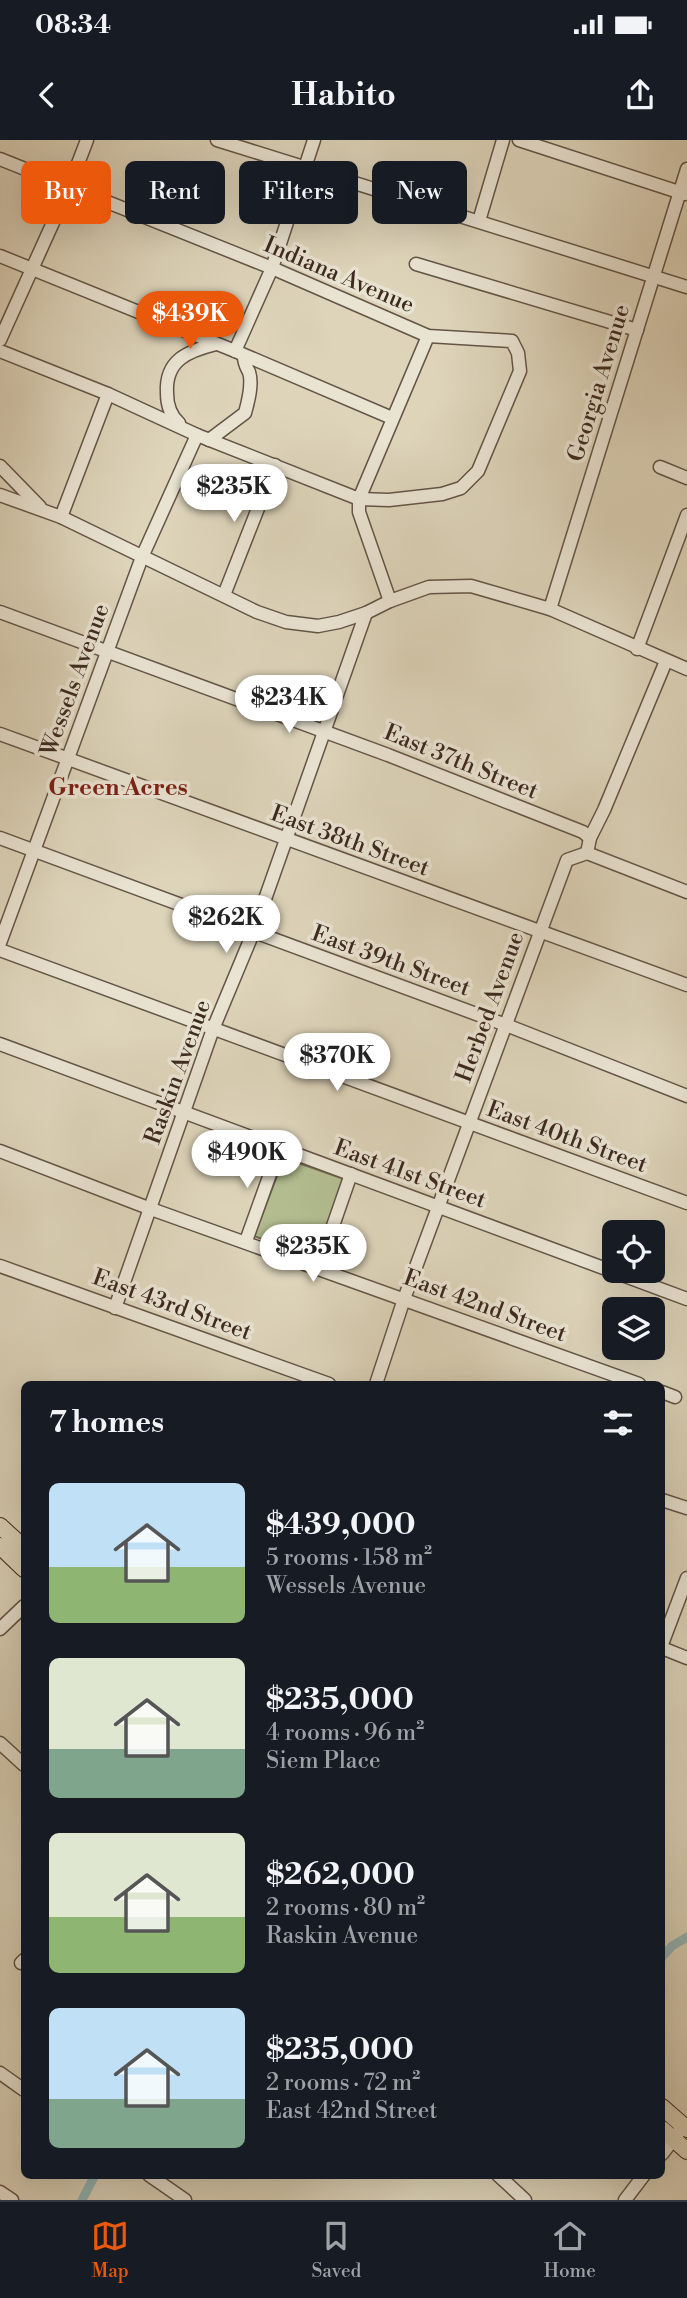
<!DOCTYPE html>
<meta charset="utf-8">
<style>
:root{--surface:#171b24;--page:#242831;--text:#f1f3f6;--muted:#9ea1a6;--line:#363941;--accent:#ea580c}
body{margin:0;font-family:"Libre Bodoni",serif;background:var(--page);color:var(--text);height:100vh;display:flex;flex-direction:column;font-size:26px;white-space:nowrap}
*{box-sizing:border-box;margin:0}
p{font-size:23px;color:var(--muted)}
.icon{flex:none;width:38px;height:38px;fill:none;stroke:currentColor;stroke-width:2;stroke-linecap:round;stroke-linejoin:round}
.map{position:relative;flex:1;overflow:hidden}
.panel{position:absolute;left:21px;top:1241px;width:644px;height:798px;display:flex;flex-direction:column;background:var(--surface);border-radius:10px;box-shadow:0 7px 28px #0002}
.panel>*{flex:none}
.banner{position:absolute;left:21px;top:21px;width:646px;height:63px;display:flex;gap:14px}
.tools{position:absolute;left:602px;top:1080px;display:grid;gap:14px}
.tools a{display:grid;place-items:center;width:63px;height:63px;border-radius:10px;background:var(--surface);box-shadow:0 7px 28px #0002;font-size:35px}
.price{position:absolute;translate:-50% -60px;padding:0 16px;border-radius:24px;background:#fff;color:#222;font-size:23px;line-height:46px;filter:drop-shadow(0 2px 4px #0008)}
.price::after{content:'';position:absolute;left:50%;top:42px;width:21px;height:16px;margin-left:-10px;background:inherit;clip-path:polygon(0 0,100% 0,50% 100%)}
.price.active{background:var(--accent);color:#fff}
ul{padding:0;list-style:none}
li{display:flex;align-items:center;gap:21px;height:175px;padding:0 28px}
li span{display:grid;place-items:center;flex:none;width:196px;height:140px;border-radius:10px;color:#555}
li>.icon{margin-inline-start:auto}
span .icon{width:84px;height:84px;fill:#fffc;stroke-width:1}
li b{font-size:30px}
h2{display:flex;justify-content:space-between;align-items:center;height:84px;padding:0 28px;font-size:30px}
.chip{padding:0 24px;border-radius:10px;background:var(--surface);box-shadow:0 7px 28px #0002;font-size:24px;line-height:63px}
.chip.active{background:var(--accent);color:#fff}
.status{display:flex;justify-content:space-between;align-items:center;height:49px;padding:0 35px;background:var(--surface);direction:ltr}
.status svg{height:19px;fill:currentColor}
header{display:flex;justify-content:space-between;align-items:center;height:91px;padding:0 28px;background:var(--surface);font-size:32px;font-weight:800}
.tabs{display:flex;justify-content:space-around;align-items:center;height:98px;border-top:2px solid var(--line);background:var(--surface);font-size:19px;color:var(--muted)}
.tabs a{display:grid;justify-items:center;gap:4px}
.tabs .active{color:var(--accent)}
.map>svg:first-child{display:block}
.green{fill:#b2bc8f;stroke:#777357;stroke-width:2}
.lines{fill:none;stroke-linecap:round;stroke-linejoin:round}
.canal{stroke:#95b7b8;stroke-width:9}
.minor-casing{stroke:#645446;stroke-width:15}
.major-casing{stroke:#3c2a1f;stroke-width:18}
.minor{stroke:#e9e3d2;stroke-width:12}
.major{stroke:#ddd4ba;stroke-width:16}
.labels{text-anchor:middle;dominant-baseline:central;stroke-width:7;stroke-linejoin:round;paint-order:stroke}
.street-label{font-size:23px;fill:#3c2a1f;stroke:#e9e3d2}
.neighbourhood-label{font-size:24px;font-weight:bold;fill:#7a1f14;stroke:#e9e3d2}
</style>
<div class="status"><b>08:34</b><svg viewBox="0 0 49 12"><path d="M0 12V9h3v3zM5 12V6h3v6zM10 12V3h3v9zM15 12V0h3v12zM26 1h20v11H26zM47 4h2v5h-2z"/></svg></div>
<header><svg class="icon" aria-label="back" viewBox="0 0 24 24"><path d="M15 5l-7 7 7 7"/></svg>Habito<svg class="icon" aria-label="share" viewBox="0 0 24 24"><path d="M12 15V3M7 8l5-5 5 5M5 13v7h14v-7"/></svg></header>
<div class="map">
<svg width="687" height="2060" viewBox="0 0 687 2060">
<rect width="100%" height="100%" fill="#ddd4ba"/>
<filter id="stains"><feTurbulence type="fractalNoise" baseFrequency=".00286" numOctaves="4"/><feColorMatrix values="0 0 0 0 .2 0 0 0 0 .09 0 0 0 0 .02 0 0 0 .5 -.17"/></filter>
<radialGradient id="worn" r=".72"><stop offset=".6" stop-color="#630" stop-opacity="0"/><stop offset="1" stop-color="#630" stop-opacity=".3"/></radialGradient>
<path class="green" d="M284,1018L344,1039L316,1120L254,1096Z"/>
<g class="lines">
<g class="canal">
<path d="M662,1817L672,1806L687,1797"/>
<path d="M82,2060L95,2035"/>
</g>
<defs>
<g id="minor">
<path d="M217,0L687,147"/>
<path d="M519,0L685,54"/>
<path d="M0,19L272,128L428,196L512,201L518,213L520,231L478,331L461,348L442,354L389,360L359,359L197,295L108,254L0,211"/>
<path d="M479,81L503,0"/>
<path d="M0,116L235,211L392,278"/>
<path d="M416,124L637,190"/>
<path d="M0,200L69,47L87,0"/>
<path d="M235,211L272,128L314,0"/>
<path d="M179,283C170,275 167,264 167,253C165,220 188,211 216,204"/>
<path d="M209,300L245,273C248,262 253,244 249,232C246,226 244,224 244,216"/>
<path d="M0,326L40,367"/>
<path d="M660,327L687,338"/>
<path d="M0,355L61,377L257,472L286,482L318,486L339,482L366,473L390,461L429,447L471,446L550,469L687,529"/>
<path d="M61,377L108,254"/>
<path d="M224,455L275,325"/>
<path d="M390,461L359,372V359L428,196"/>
<path d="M550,469L687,29"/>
<path d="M0,472L388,615L583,692L590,698"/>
<path d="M637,509L687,375"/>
<path d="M0,594L687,845"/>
<path d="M0,698L506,885L687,956"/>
<path d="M587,713L687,752"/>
<path d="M0,803L142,417L197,295"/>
<path d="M0,810L687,1063"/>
<path d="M0,904L687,1159"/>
<path d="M0,1011L151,1069L639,1244"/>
<path d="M246,1101L279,1009"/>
<path d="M0,1126L329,1244"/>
<path d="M318,1129L351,1034"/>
<path d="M115,1168L213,889L253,793L366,473"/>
<path d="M376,1244L404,1159L567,720L587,713L590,698L604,670L666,521"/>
<path d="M662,1252L675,1257"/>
<path d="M662,1360L687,1368"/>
<path d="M0,1489L24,1466"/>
<path d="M662,1504L687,1438"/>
<path d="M662,1508L687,1518"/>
<path d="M0,1603L24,1625"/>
<path d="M21,1823L24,1820"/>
<path d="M0,1933L24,1950"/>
<path d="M662,2014L679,1992"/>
<path d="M149,2035L185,2060"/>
<path d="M498,2035L525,2060"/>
<path d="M0,2052L12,2060"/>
<path d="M625,2060L644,2035"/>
</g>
<g id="major">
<path d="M0,1386L24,1408"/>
<path d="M0,1406L24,1429"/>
<path d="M662,1967L687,1989"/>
<path d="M662,1989L687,2011"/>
</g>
</defs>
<use href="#minor" class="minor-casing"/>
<use href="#major" class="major-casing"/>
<use href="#minor" class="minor"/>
<use href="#major" class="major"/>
</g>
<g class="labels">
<g class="street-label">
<text transform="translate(339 135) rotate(23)">Indiana Avenue</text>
<text transform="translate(599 243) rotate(-73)">Georgia Avenue</text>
<text transform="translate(75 540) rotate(-70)">Wessels Avenue</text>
<text transform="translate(461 622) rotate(22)">East 37th Street</text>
<text transform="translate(350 701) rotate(20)">East 38th Street</text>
<text transform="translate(391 821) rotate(20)">East 39th Street</text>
<text transform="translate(490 867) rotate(-70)">Herbed Avenue</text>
<text transform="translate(178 932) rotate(-70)">Raskin Avenue</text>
<text transform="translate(567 997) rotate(20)">East 40th Street</text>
<text transform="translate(410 1034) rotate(20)">East 41st Street</text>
<text transform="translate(172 1165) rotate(20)">East 43rd Street</text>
<text transform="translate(485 1166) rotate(20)">East 42nd Street</text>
</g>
<g class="neighbourhood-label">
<text x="118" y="648">Green Acres</text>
</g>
</g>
<rect width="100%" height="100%" filter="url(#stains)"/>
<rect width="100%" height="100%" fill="url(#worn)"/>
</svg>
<div class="tools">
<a><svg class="icon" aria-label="locate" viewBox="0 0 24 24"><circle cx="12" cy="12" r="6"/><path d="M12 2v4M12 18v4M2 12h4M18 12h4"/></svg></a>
<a><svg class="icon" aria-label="layers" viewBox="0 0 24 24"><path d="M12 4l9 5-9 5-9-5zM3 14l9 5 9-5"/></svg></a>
</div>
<b class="price active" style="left:190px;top:211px">$439K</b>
<b class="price" style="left:234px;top:384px">$235K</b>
<b class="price" style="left:289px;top:595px">$234K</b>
<b class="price" style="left:226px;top:815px">$262K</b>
<b class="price" style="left:337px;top:953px">$370K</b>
<b class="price" style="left:247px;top:1050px">$490K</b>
<b class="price" style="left:313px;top:1144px">$235K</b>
<div class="banner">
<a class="chip active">Buy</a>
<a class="chip">Rent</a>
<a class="chip">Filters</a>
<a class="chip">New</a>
</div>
<section class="panel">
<h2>7 homes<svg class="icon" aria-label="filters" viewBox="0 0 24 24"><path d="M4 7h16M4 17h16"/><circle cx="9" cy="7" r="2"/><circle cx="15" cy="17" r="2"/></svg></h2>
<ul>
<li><span style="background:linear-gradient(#bfe0f5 60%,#8fb573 0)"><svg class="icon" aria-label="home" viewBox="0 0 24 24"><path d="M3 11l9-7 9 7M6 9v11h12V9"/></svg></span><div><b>$439,000</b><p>5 rooms · 158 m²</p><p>Wessels Avenue</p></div></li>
<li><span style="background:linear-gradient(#dfe7d0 65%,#7fa58c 0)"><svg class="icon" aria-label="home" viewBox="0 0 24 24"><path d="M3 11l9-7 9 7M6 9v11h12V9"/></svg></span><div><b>$235,000</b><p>4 rooms · 96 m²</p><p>Siem Place</p></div></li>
<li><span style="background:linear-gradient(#dfe7d0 60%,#8fb573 0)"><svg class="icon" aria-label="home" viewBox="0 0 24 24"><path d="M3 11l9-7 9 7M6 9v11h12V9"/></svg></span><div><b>$262,000</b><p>2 rooms · 80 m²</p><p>Raskin Avenue</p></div></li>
<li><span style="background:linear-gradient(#bfe0f5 65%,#7fa58c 0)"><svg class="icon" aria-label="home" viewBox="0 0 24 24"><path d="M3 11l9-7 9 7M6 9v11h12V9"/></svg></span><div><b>$235,000</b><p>2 rooms · 72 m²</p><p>East 42nd Street</p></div></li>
</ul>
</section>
</div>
<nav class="tabs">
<a class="active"><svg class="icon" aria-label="map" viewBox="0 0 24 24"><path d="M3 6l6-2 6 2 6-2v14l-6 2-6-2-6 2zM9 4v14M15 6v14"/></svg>Map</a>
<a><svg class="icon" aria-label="saved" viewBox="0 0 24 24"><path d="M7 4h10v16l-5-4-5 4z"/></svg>Saved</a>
<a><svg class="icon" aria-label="home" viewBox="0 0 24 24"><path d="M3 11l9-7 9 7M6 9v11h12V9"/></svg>Home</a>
</nav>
